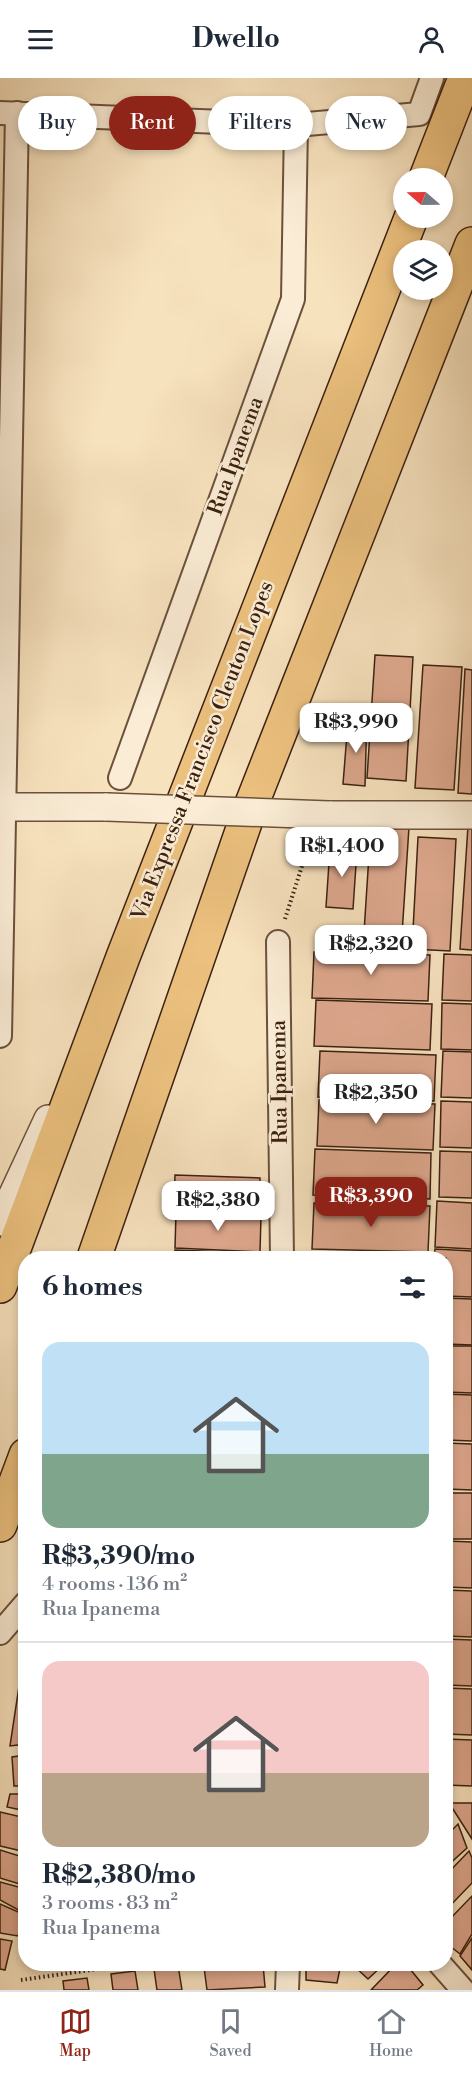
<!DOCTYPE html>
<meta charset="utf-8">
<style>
:root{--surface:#fff;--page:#f6f6f7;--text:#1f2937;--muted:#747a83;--line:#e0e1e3;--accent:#8f2418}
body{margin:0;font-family:"Libre Bodoni",serif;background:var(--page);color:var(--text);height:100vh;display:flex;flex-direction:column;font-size:22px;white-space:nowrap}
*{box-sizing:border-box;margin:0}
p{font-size:20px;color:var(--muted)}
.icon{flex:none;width:33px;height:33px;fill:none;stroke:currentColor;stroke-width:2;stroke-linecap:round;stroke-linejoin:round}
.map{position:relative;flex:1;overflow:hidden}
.panel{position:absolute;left:18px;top:1173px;width:435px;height:720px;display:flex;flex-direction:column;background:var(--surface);border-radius:24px;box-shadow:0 3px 9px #0003}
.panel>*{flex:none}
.banner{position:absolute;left:18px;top:18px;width:436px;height:54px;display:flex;gap:12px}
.needle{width:39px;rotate:290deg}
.fabs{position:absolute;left:393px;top:90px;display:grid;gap:12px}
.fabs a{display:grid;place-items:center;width:60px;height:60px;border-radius:50%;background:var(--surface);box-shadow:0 3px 9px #0003;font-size:30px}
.price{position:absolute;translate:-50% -51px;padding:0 14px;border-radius:12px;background:#fff;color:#222;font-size:20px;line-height:39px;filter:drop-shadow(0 2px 3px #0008)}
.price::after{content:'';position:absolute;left:50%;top:36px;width:18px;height:14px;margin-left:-9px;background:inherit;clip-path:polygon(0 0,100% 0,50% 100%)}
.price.active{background:var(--accent);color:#fff}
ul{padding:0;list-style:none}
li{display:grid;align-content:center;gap:12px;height:318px;padding:0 24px}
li+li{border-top:2px solid var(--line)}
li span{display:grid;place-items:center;height:186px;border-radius:18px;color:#555}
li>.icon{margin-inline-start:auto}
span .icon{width:108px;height:108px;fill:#fffc;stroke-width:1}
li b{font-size:26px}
h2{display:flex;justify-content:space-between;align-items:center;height:72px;padding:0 24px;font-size:26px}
.chip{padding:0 21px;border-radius:27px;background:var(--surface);box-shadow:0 3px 9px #0003;font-size:21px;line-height:54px}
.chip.active{background:var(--accent);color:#fff}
header{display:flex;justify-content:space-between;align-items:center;height:78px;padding:0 24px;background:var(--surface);font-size:27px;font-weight:800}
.tabs{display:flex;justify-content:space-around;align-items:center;height:84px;border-top:2px solid var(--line);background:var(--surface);font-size:16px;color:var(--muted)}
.tabs a{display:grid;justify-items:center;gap:3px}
.tabs .active{color:var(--accent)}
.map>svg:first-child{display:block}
.building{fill:#dea88e;stroke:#3c2111;stroke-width:1.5}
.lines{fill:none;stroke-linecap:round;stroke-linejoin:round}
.minor-casing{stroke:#6b513c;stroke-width:26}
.tertiary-casing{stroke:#6b513c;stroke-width:30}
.trunk-casing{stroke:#3c2111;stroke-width:36}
.path{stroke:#3c2111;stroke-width:4;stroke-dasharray:1.5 3;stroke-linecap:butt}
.minor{stroke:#faecd5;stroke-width:22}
.tertiary{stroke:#faecd5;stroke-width:27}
.trunk{stroke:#ecc17f;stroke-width:33}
.tertiary-bridge-casing{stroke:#6b513c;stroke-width:30;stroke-linecap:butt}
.tertiary-bridge{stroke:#faecd5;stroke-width:27}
.labels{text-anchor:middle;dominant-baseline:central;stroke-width:5;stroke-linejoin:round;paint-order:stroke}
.street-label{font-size:21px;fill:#3c2111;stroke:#faecd5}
</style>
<header><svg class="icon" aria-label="menu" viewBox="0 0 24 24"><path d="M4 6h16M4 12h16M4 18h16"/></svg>Dwello<svg class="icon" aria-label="person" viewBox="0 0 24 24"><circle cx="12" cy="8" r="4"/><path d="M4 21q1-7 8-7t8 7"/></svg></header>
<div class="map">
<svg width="472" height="1912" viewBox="0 0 472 1912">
<rect width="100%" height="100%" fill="#f7e2be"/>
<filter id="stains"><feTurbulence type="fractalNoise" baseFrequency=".00333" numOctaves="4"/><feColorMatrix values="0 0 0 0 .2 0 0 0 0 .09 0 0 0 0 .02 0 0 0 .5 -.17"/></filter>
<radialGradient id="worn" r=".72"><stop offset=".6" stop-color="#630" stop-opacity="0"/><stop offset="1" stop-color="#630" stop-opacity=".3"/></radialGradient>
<g class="building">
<path d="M375,577L413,579L406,703L367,700Z"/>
<path d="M423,587L462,589L454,712L415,710Z"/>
<path d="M465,591L472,592V716L458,715Z"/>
<path d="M367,632L365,708L343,706L347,656Z"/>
<path d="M371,746L409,749L401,872L363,870Z"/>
<path d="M468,748H472V872L460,871Z"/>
<path d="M418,759L456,761L450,873L412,871Z"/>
<path d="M330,770L357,772L353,831L326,829Z"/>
<path d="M314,874L430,877L428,923L312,920Z"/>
<path d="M444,876L472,877V923L442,922Z"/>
<path d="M316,922L432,926L430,972L314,968Z"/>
<path d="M442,925L472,926V972L441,971Z"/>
<path d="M320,973L436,977L434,1023L318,1019Z"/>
<path d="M443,973L472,974V1020L441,1019Z"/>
<path d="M319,1022L435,1026L433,1072L317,1068Z"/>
<path d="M441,1023L472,1024V1070L440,1069Z"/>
<path d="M315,1071L431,1075L430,1121L313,1117Z"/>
<path d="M440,1073L472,1074V1120L439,1119Z"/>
<path d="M175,1097L260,1100L259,1136L174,1132Z"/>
<path d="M437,1123L472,1125V1171L435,1169Z"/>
<path d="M314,1125L430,1128L428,1174L312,1171Z"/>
<path d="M176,1134L261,1138L260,1174L175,1170Z"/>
<path d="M435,1171L472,1173V1219L446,1218V1180H434Z"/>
<path d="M175,1172L259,1175V1180H174Z"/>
<path d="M312,1175L428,1179V1180H312Z"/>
<path d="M446,1220L472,1221V1267L446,1266Z"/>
<path d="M446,1268H472V1315L446,1314Z"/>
<path d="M446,1316L472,1317V1363L446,1362Z"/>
<path d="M446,1365L472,1366V1412L446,1411Z"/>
<rect x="446" y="1415" width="26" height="46"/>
<path d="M446,1463L472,1464V1510L446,1509Z"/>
<path d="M446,1512L472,1513V1559L446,1558Z"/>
<path d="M446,1561L472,1562V1608L446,1607Z"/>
<path d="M26,1562V1666L10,1668Z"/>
<path d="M446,1610L472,1611V1657L446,1656Z"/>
<path d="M446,1661L472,1662V1708L446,1707Z"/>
<path d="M26,1677V1708H14L12,1679Z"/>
<path d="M10,1716H26V1733L7,1729Z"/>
<path d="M449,1725H472V1761Z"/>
<path d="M0,1734L26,1740V1774L0,1768Z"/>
<path d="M458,1746L467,1770L446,1789V1758Z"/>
<path d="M0,1772L26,1780V1808L0,1800Z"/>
<path d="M469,1773L472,1780V1805L446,1832V1797Z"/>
<path d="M0,1804L26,1811L24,1835L0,1822Z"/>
<path d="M472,1818V1856L460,1876L446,1865V1845Z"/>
<path d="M0,1826L25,1837L18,1858L0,1855Z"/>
<path d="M472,1860V1892L460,1878Z"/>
<path d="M0,1861L12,1863L5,1892L0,1891Z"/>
<path d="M263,1886L265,1909L207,1912L204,1889Z"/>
<path d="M306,1886H341L337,1905L306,1902Z"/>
<path d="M352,1886H384L368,1901Z"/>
<path d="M396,1886H406L423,1907L417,1912H371Z"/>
<path d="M178,1887L182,1912H157L154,1891Z"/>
<path d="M135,1893L138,1912H113L111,1896Z"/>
<path d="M87,1900L89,1912H64L63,1903Z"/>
</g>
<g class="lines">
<defs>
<g id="minor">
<path d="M0,35L296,47L419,36L432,0"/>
<path d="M120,700L293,221L296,47"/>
<path d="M278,864L282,1180"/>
<path d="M0,958L17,35"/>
<path d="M0,1555L26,1525"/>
<path d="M440,1886L463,1912"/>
<path d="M287,1912L288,1886"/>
</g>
<g id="tertiary">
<path d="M0,729H107"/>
<path d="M329,737H472"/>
<path d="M0,1144L48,1041"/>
</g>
<g id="trunk">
<path d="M426,100L465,0"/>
<path d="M94,1180L249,733L472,166"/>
<path d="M0,1208L123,879L411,140"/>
<path d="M0,1447L26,1377"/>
</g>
</defs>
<use href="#minor" class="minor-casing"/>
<use href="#tertiary" class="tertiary-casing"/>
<use href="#trunk" class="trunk-casing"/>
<g class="path">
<path d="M285,841L302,788L327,763"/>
<path d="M21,1902L132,1886"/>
</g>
<use href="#minor" class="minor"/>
<use href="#tertiary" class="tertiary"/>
<use href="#trunk" class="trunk"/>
<defs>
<path id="tertiary-bridge" d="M107,729L329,737"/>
</defs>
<use href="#tertiary-bridge" class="tertiary-bridge-casing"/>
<use href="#tertiary-bridge" class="tertiary-bridge"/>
</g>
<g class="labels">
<g class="street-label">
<text transform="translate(236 378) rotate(-70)">Rua Ipanema</text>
<text transform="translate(203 673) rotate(-69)">Via Expressa Francisco Cleuton Lopes</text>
<text transform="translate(280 1004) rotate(-91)">Rua Ipanema</text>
</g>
</g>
<rect width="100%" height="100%" filter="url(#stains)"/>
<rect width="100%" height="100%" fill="url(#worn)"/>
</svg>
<div class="fabs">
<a><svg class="needle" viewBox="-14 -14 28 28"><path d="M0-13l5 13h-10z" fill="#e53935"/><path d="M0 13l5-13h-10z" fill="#747a83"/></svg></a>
<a><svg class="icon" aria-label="layers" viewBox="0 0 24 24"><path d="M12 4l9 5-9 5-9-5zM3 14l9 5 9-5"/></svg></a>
</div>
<b class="price" style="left:356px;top:676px">R$3,990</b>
<b class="price" style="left:342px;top:800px">R$1,400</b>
<b class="price" style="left:371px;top:898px">R$2,320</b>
<b class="price" style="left:376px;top:1047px">R$2,350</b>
<b class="price active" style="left:371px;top:1150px">R$3,390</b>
<b class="price" style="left:218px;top:1154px">R$2,380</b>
<div class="banner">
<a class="chip">Buy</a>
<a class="chip active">Rent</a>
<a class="chip">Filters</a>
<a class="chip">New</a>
</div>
<section class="panel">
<h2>6 homes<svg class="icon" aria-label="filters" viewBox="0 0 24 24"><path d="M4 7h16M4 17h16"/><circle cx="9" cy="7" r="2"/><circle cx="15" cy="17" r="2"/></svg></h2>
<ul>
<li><span style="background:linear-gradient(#bfe0f5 60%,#7fa58c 0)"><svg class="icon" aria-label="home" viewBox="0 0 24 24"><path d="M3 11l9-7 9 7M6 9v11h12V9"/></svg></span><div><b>R$3,390/mo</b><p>4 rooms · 136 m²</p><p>Rua Ipanema</p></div></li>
<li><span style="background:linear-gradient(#f6c9c9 60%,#b9a48a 0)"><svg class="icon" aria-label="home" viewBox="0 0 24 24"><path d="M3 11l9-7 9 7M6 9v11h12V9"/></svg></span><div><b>R$2,380/mo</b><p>3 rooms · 83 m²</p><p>Rua Ipanema</p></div></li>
</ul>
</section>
</div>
<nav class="tabs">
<a class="active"><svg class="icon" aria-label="map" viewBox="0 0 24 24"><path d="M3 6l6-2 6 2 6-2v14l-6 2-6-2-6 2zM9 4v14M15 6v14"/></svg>Map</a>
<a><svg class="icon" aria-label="saved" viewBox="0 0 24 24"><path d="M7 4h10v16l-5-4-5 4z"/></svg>Saved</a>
<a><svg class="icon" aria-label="home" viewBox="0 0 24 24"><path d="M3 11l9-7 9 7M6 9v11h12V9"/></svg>Home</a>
</nav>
